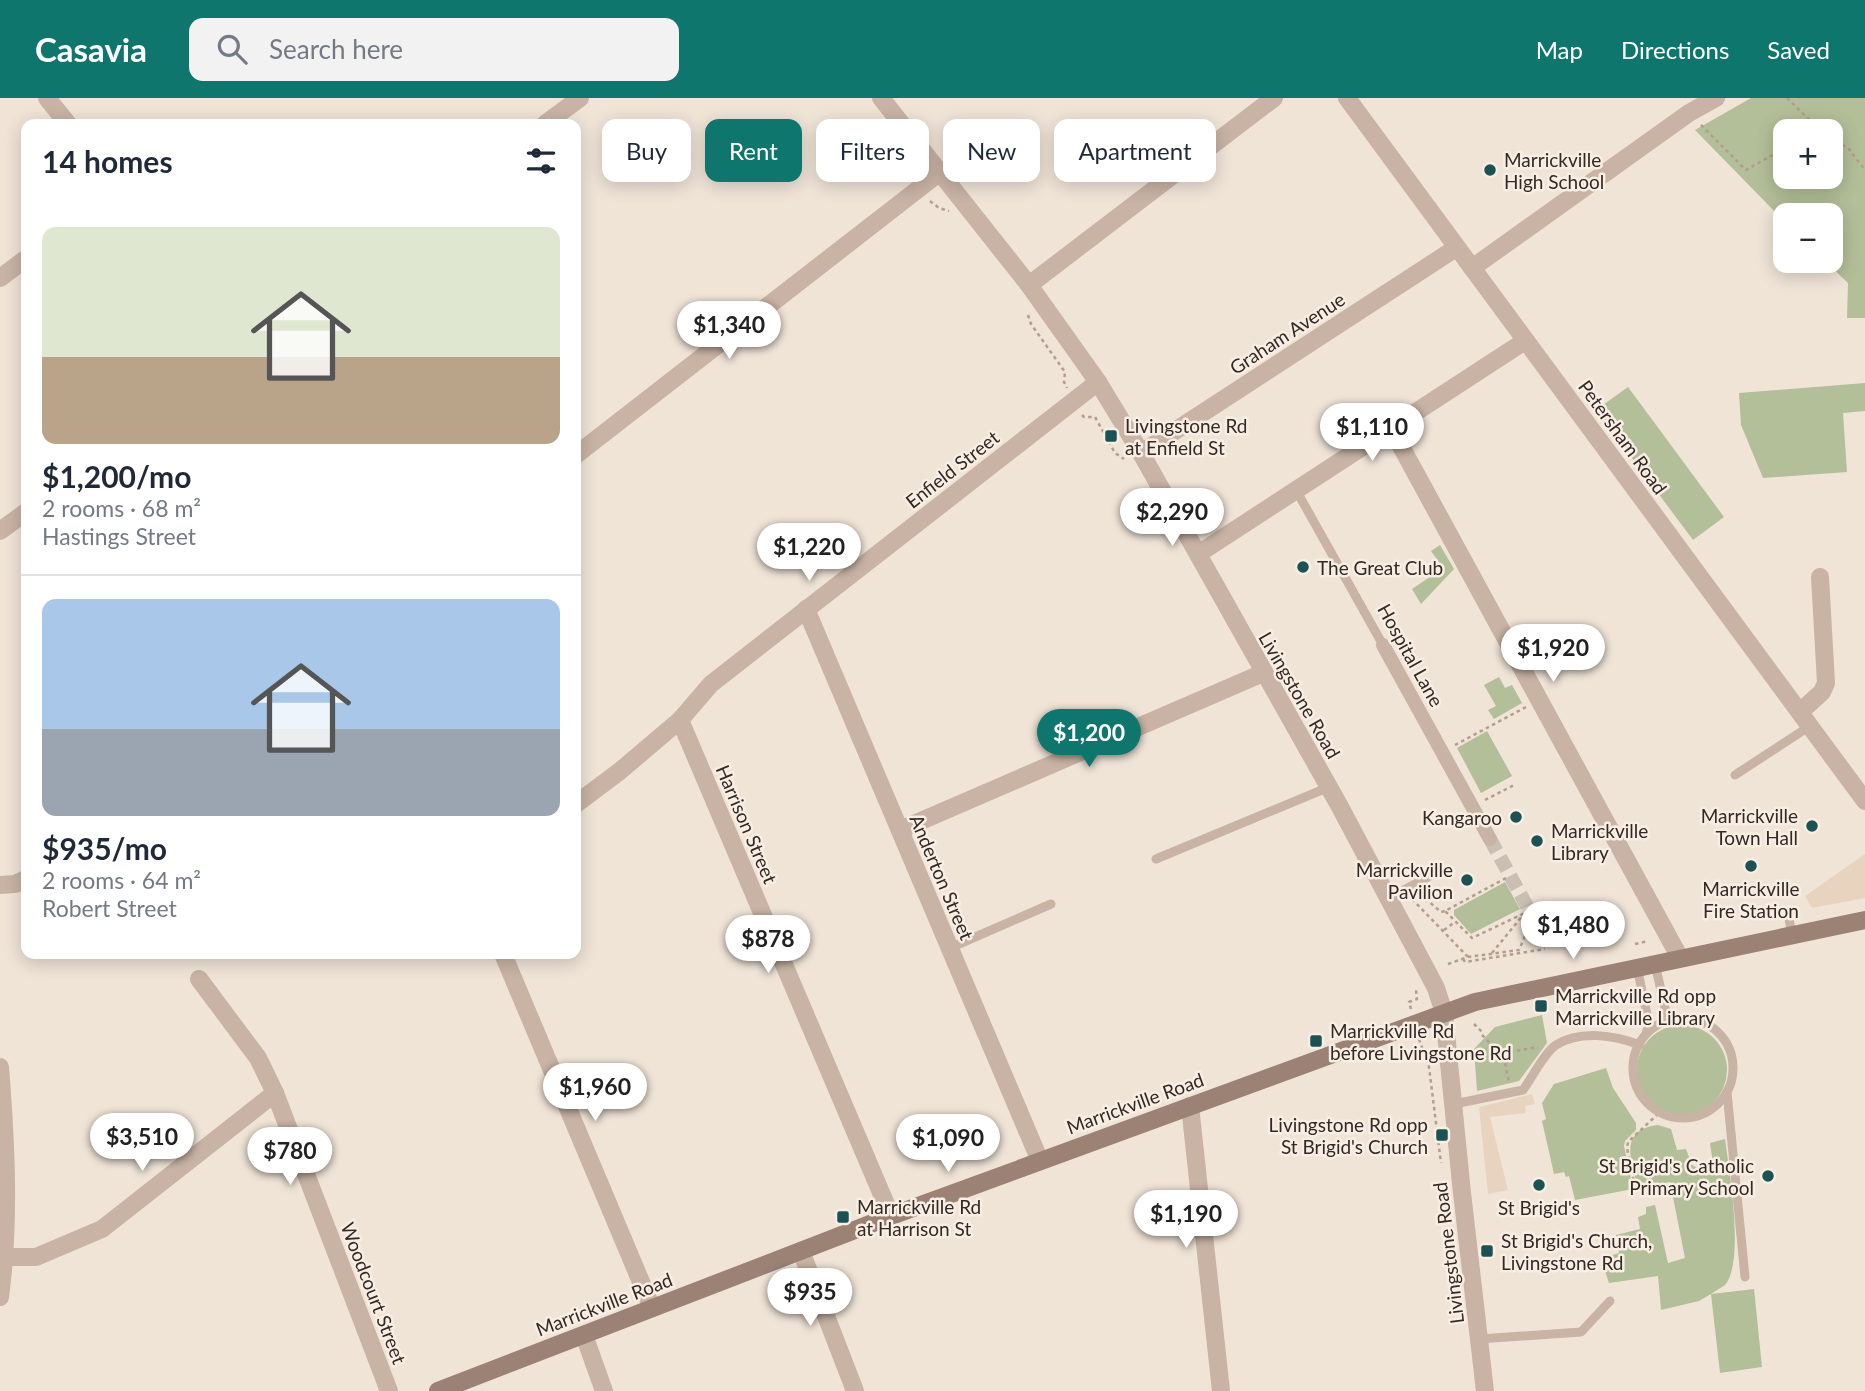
<!DOCTYPE html>
<meta charset="utf-8">
<style>
:root{--surface:#fff;--page:#f2f2f3;--text:#1f2937;--muted:#747a83;--line:#e0e1e3;--accent:#0f766e}
body{margin:0;font-family:Lato,sans-serif;background:var(--page);color:var(--text);height:100vh;display:flex;flex-direction:column;font-size:26px;white-space:nowrap}
*{box-sizing:border-box;margin:0}
p{font-size:23px;color:var(--muted)}
.icon{flex:none;width:38px;height:38px;fill:none;stroke:currentColor;stroke-width:2;stroke-linecap:round;stroke-linejoin:round}
.map{position:relative;flex:1;overflow:hidden}
.panel{position:absolute;left:21px;top:21px;width:560px;height:840px;display:flex;flex-direction:column;background:var(--surface);border-radius:14px;box-shadow:0 4px 18px #0003}
.panel>*{flex:none}
.top-card{position:absolute;left:602px;top:21px;width:665px;height:63px;display:flex;gap:14px}
.tools{position:absolute;left:1773px;top:21px;display:grid;gap:14px}
.tools a{display:grid;place-items:center;width:70px;height:70px;border-radius:14px;background:var(--surface);box-shadow:0 4px 18px #0003;font-size:35px}
.price{position:absolute;translate:-50% -60px;padding:0 16px;border-radius:24px;background:#fff;color:#222;font-size:23px;line-height:46px;filter:drop-shadow(0 2px 4px #0008)}
.price::after{content:'';position:absolute;left:50%;top:42px;width:21px;height:16px;margin-left:-10px;background:inherit;clip-path:polygon(0 0,100% 0,50% 100%)}
.price.active{background:var(--accent);color:#fff}
ul{padding:0;list-style:none}
li{display:grid;align-content:center;gap:14px;height:371px;padding:0 21px}
li+li{border-top:2px solid var(--line)}
li span{display:grid;place-items:center;height:217px;border-radius:14px;color:#555}
li>.icon{margin-inline-start:auto}
span .icon{width:126px;height:126px;fill:#fffc;stroke-width:1}
li b{font-size:30px}
h2{display:flex;justify-content:space-between;align-items:center;height:84px;padding:0 21px;font-size:30px}
.pill{padding:0 24px;border-radius:14px;background:var(--surface);box-shadow:0 4px 18px #0003;font-size:24px;line-height:63px}
.pill.active{background:var(--accent);color:#fff}
header{display:flex;align-items:center;gap:42px;box-sizing:border-box;height:98px;padding:0 35px;background:var(--accent);color:#fff}
header strong{font-size:33px}
nav{display:flex;gap:38px;margin-inline-start:auto;font-size:24px}
.search{width:490px;height:63px;background:var(--page);display:flex;align-items:center;gap:18px;box-sizing:border-box;padding:0 24px;border-radius:14px;color:var(--muted);font-size:26px}
.map>svg:first-child{display:block}
.green{fill:#b3bf98;fill-rule:evenodd}
.plaza{fill:#e8d4be}
.lines{fill:none;stroke-linecap:round;stroke-linejoin:round}
.pedestrian-tunnel{stroke:#cabfb3;stroke-width:14;stroke-dasharray:14 7;stroke-linecap:butt}
.path{stroke:#b39d8e;stroke-width:2.5;stroke-dasharray:3.5 3.5;stroke-linecap:butt}
.service{stroke:#c8b3a4;stroke-width:9}
.pedestrian{stroke:#c8b3a4;stroke-width:14}
.minor{stroke:#c8b3a4;stroke-width:18}
.tertiary{stroke:#c8b3a4;stroke-width:18}
.secondary{stroke:#9b8275;stroke-width:18}
.poi-dot{fill:#1c5254;stroke:#f8eee3;stroke-width:2.5}
.labels{text-anchor:middle;dominant-baseline:central;stroke-width:5;stroke-linejoin:round;paint-order:stroke}
.poi-label{font-size:19px;fill:#332925;stroke:#f8eee3;text-anchor:start}
.street-label{font-size:19px;fill:#332925;stroke:#f8eee3}
</style>
<header>
<strong>Casavia</strong>
<div class="search"><svg class="icon" aria-label="search" viewBox="0 0 24 24"><circle cx="10" cy="10" r="6"/><path d="M15 15l6 6"/></svg>Search here</div>
<nav><a>Map</a><a>Directions</a><a>Saved</a></nav>
</header>
<div class="map">
<svg width="1865" height="1293" viewBox="0 0 1865 1293">
<rect width="100%" height="100%" fill="#f0e4d7"/>
<g class="green">
<path d="M1751,0H1865V220H1847L1848,185L1825,163H1830V117H1785V124L1695,32ZM1785,33H1830V79H1785Z"/>
<path d="M1865,285V313L1843,315L1847,374L1763,380L1741,327L1739,295Z"/>
<path d="M1628,289L1724,419L1693,442L1596,312Z"/>
<path d="M1440,447L1454,471L1421,506L1412,491L1443,470L1431,453Z"/>
<path d="M1499,579L1505,590L1512,587L1522,605L1494,621L1488,612L1496,608L1484,587Z"/>
<path d="M1487,633L1512,678L1481,695L1457,650Z"/>
<path d="M1505,784L1520,811L1471,836L1454,817V812Z"/>
<path d="M1542,917L1547,945L1519,983L1477,993L1474,951L1495,929Z"/>
<circle cx="1682" cy="972" r="45"/>
<path d="M1606,970L1613,990L1636,1025V1032L1625,1043L1624,1048L1633,1091L1575,1102L1569,1078L1566,1079L1564,1074L1554,1076L1542,1023L1546,1021L1542,1005L1554,986Z"/>
<path d="M1658,1027L1671,1031L1677,1052L1686,1051L1692,1067L1699,1071L1707,1070L1713,1065L1710,1045L1725,1041C1729,1071 1745,1164 1725,1187C1721,1190 1715,1193 1711,1196L1754,1191L1762,1269L1720,1275L1711,1196L1699,1203L1661,1212L1658,1178L1609,1185L1601,1161L1619,1155L1616,1137L1640,1131L1638,1119L1646,1116V1109L1655,1107L1668,1165L1685,1160L1670,1084L1638,1090C1631,1062 1618,1032 1658,1027Z"/>
</g>
<g class="plaza">
<path d="M1865,756V800L1812,810L1805,798Z"/>
<path d="M1532,996L1535,1006L1525,1008L1526,1015L1490,1019L1508,1092L1488,1096L1479,1009Z"/>
</g>
<g class="lines">
<path class="pedestrian-tunnel" d="M1490,741L1528,810"/>
<g class="path">
<path d="M1787,0L1821,33"/>
<path d="M1701,27L1746,72L1785,50"/>
<path d="M887,37V44L910,76"/>
<path d="M1830,40L1848,50L1865,72"/>
<path d="M930,103L939,110L949,113"/>
<path d="M1028,217L1031,226L1065,274L1064,284L1067,290"/>
<path d="M1082,317L1084,319H1095L1115,355L1124,361"/>
<path d="M1455,647L1526,609"/>
<path d="M1485,702L1514,687"/>
<path d="M1506,780L1445,813L1472,840L1525,815"/>
<path d="M1420,796L1441,814L1445,813"/>
<path d="M1412,801L1468,859"/>
<path d="M1444,832L1455,824"/>
<path d="M1635,846L1648,843"/>
<path d="M1492,855L1523,817"/>
<path d="M1463,861L1465,864L1545,851"/>
<path d="M1448,866L1468,859L1519,852L1525,838L1531,833"/>
<path d="M1411,911L1409,904L1417,901L1416,892"/>
<path d="M1474,926L1483,935"/>
<path d="M1482,937L1499,954"/>
<path d="M1419,941L1429,969L1441,1065"/>
<path d="M1510,954L1538,949"/>
<path d="M1505,965L1510,961L1511,957L1506,952H1501L1498,955L1497,961L1505,965L1509,984"/>
<path d="M1635,1089L1627,1050L1628,1044L1660,1014"/>
</g>
<g class="service">
<path d="M1296,392L1383,547"/>
<path d="M1735,677L1810,628"/>
<path d="M1156,761L1329,689"/>
<path d="M1389,800L1428,779"/>
<path d="M1788,815L1792,837"/>
<path d="M950,850L1051,806"/>
<path d="M1655,866L1668,923"/>
<path d="M1637,869L1649,926L1646,936"/>
<circle cx="1683" cy="970" r="50"/>
<path d="M1727,994L1745,1179"/>
<path d="M1454,1006L1523,992C1531,981 1545,954 1556,947C1580,932 1614,937 1640,947"/>
<path d="M1479,1241L1581,1234L1610,1203"/>
</g>
<path class="pedestrian" d="M1383,547L1490,741"/>
<g class="minor">
<path d="M47,0L68,26"/>
<path d="M1347,0L1865,703"/>
<path d="M545,26L580,0"/>
<path d="M1472,170L1689,15L1716,0"/>
<path d="M0,180L24,162"/>
<path d="M1029,187L1274,0"/>
<path d="M1391,330L1680,860"/>
<path d="M1141,355L1456,150"/>
<path d="M576,357L939,75"/>
<path d="M0,433L26,414"/>
<path d="M1198,456L1525,243"/>
<path d="M806,511L1040,1063"/>
<path d="M1800,614L1822,594L1826,585L1820,479"/>
<path d="M680,622L891,1118"/>
<path d="M576,706L620,673L680,622L711,586L1098,284"/>
<path d="M900,732L1263,575"/>
<path d="M0,787L15,786L26,781"/>
<path d="M503,856L652,1210"/>
<path d="M199,881L258,960L275,995L389,1293"/>
<path d="M1190,1008L1221,1293"/>
<path d="M801,1153L855,1293"/>
<path d="M5,1159H36L102,1131L275,995"/>
<path d="M584,1237L604,1293"/>
</g>
<g class="tertiary">
<path d="M881,0L1029,187L1098,284L1141,355L1339,707L1436,890L1444,915L1462,1095L1485,1293"/>
<path d="M0,969C6,1045 10,1123 0,1199"/>
</g>
<path class="secondary" d="M438,1293L891,1118L1475,904L1865,822"/>
</g>
<g class="poi-dot">
<circle cx="1490" cy="72" r="7"/>
<rect x="1104" y="331" width="14" height="14" rx="3.5"/>
<circle cx="1303" cy="469" r="7"/>
<circle cx="1516" cy="719" r="7"/>
<circle cx="1812" cy="728" r="7"/>
<circle cx="1537" cy="743" r="7"/>
<circle cx="1751" cy="768" r="7"/>
<circle cx="1467" cy="782" r="7"/>
<rect x="1534" y="901" width="14" height="14" rx="3.5"/>
<rect x="1309" y="936" width="14" height="14" rx="3.5"/>
<rect x="1435" y="1030" width="14" height="14" rx="3.5"/>
<circle cx="1768" cy="1078" r="7"/>
<circle cx="1539" cy="1087" r="7"/>
<rect x="836" y="1112" width="14" height="14" rx="3.5"/>
<rect x="1480" y="1146" width="14" height="14" rx="3.5"/>
</g>
<g class="labels">
<g class="poi-label">
<text x="1504" y="61">Marrickville<tspan x="1504" dy="22">High School</tspan></text>
<text x="1125" y="327">Livingstone Rd<tspan x="1125" dy="22">at Enfield St</tspan></text>
<text x="1317" y="469">The Great Club</text>
<text x="1798" y="717" text-anchor="end">Marrickville<tspan x="1798" dy="22">Town Hall</tspan></text>
<text x="1502" y="719" text-anchor="end">Kangaroo</text>
<text x="1551" y="732">Marrickville<tspan x="1551" dy="22">Library</tspan></text>
<text x="1453" y="771" text-anchor="end">Marrickville<tspan x="1453" dy="22">Pavilion</tspan></text>
<text x="1751" y="790" text-anchor="middle">Marrickville<tspan x="1751" dy="22">Fire Station</tspan></text>
<text x="1555" y="897">Marrickville Rd opp<tspan x="1555" dy="22">Marrickville Library</tspan></text>
<text x="1330" y="932">Marrickville Rd<tspan x="1330" dy="22">before Livingstone Rd</tspan></text>
<text x="1428" y="1026" text-anchor="end">Livingstone Rd opp<tspan x="1428" dy="22">St Brigid's Church</tspan></text>
<text x="1754" y="1067" text-anchor="end">St Brigid's Catholic<tspan x="1754" dy="22">Primary School</tspan></text>
<text x="857" y="1108">Marrickville Rd<tspan x="857" dy="22">at Harrison St</tspan></text>
<text x="1539" y="1109" text-anchor="middle">St Brigid's</text>
<text x="1501" y="1142">St Brigid's Church,<tspan x="1501" dy="22">Livingstone Rd</tspan></text>
</g>
<g class="street-label">
<text transform="translate(1287 235) rotate(-33)">Graham Avenue</text>
<text transform="translate(1623 339) rotate(54)">Petersham Road</text>
<text transform="translate(952 371) rotate(-38)">Enfield Street</text>
<text transform="translate(1411 557) rotate(61)">Hospital Lane</text>
<text transform="translate(1300 597) rotate(60)">Livingstone Road</text>
<text transform="translate(747 726) rotate(67)">Harrison Street</text>
<text transform="translate(942 779) rotate(67)">Anderton Street</text>
<text transform="translate(1135 1005) rotate(-20)">Marrickville Road</text>
<text transform="translate(1448 1155) rotate(-97)">Livingstone Road</text>
<text transform="translate(374 1195) rotate(69)">Woodcourt Street</text>
<text transform="translate(604 1206) rotate(-21)">Marrickville Road</text>
</g>
</g>
</svg>
<div class="tools">
<a>+</a>
<a>−</a>
</div>
<b class="price" style="left:729px;top:263px">$1,340</b>
<b class="price" style="left:1372px;top:365px">$1,110</b>
<b class="price" style="left:1172px;top:450px">$2,290</b>
<b class="price" style="left:809px;top:485px">$1,220</b>
<b class="price" style="left:1553px;top:586px">$1,920</b>
<b class="price active" style="left:1089px;top:671px">$1,200</b>
<b class="price" style="left:1573px;top:863px">$1,480</b>
<b class="price" style="left:768px;top:877px">$878</b>
<b class="price" style="left:595px;top:1025px">$1,960</b>
<b class="price" style="left:142px;top:1075px">$3,510</b>
<b class="price" style="left:948px;top:1076px">$1,090</b>
<b class="price" style="left:290px;top:1089px">$780</b>
<b class="price" style="left:1186px;top:1152px">$1,190</b>
<b class="price" style="left:810px;top:1230px">$935</b>
<div class="top-card">
<a class="pill">Buy</a>
<a class="pill active">Rent</a>
<a class="pill">Filters</a>
<a class="pill">New</a>
<a class="pill">Apartment</a>
</div>
<section class="panel">
<h2>14 homes<svg class="icon" aria-label="filters" viewBox="0 0 24 24"><path d="M4 7h16M4 17h16"/><circle cx="9" cy="7" r="2"/><circle cx="15" cy="17" r="2"/></svg></h2>
<ul>
<li><span style="background:linear-gradient(#dfe7d0 60%,#b9a48a 0)"><svg class="icon" aria-label="home" viewBox="0 0 24 24"><path d="M3 11l9-7 9 7M6 9v11h12V9"/></svg></span><div><b>$1,200/mo</b><p>2 rooms · 68 m²</p><p>Hastings Street</p></div></li>
<li><span style="background:linear-gradient(#a9c7e8 60%,#9aa5b1 0)"><svg class="icon" aria-label="home" viewBox="0 0 24 24"><path d="M3 11l9-7 9 7M6 9v11h12V9"/></svg></span><div><b>$935/mo</b><p>2 rooms · 64 m²</p><p>Robert Street</p></div></li>
</ul>
</section>
</div>
